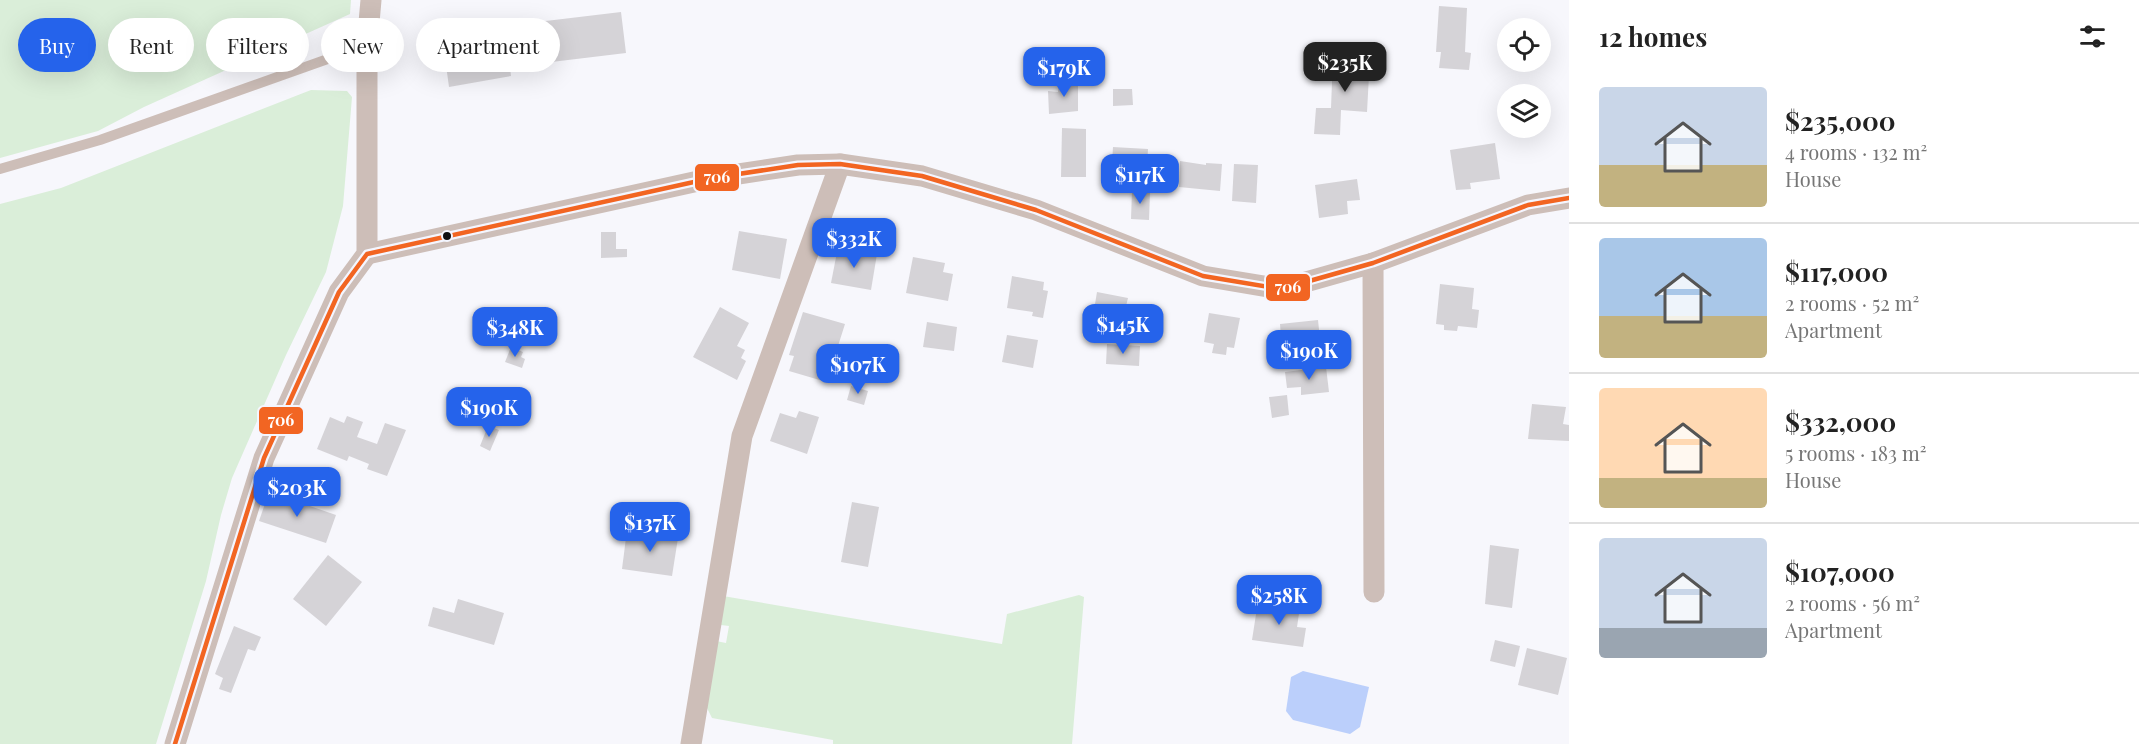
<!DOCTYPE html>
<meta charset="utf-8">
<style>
:root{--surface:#fff;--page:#f2f2f2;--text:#222;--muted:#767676;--line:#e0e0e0;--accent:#2563eb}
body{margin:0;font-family:"Playfair Display",serif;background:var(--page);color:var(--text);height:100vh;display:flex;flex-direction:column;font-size:22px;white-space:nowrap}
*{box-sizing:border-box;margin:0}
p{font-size:20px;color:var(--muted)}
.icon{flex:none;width:33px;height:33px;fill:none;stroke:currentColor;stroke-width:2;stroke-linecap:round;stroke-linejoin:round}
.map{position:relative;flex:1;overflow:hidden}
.details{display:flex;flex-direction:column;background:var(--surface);width:570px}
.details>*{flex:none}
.guide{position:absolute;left:18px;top:18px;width:570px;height:54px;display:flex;gap:12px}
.buttons{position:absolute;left:1497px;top:18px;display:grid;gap:12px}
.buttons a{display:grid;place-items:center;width:54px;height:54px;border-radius:50%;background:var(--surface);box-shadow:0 6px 24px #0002;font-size:30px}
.price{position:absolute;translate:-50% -51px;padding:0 14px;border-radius:12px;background:var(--accent);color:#fff;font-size:20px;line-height:39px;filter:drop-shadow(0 2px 3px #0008)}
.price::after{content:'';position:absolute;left:50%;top:36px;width:18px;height:14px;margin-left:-9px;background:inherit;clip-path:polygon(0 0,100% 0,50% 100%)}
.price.selected{background:#222;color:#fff}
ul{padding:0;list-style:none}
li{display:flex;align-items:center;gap:18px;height:150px;padding:0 30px}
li+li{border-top:2px solid var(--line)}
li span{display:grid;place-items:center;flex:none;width:168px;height:120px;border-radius:6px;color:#555}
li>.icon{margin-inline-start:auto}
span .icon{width:72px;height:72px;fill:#fffc;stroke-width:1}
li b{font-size:26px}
h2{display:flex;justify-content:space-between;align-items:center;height:72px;padding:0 30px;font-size:26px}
.tag{padding:0 21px;border-radius:27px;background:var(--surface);box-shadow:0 6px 24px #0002;font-size:21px;line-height:54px}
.tag.selected{background:var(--accent);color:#fff}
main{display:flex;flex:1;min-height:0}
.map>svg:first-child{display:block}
.green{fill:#daeed9}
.water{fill:#bbcffb}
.building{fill:#d5d3d7}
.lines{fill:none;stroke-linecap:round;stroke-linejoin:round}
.service{stroke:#cdbeb8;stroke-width:10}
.minor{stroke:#cdbeb8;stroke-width:21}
.bus-1-casing{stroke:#f4f6ff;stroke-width:9}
.bus-1{stroke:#f26522;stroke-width:4.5}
.bus-dot{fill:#0f0f12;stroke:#f4f6ff;stroke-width:2}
.line-badge{stroke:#f4f6ff;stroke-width:2}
.badge-label{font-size:16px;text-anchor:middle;font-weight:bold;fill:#fff}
</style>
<main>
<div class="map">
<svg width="1569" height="744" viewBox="0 0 1569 744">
<rect width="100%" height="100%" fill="#f7f7fc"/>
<g class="green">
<path d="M0,0H351L350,14L144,107L98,131L0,158Z"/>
<path d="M311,90L347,91L352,97L343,206L326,272L286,355L232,478L221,515L206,581L156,744H0V204L61,188Z"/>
<path d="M1079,595L1084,597L1072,744H833V740L712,718L706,706L716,641L726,643L729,626L721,625L723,596L1002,644L1007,614Z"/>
</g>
<path class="water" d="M1303,671L1369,687L1360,727L1350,734L1293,720L1286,711L1291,677Z"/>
<g class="building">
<path d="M1439,6L1467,8L1465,52L1471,53L1469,70L1439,68L1441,52H1436Z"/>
<path d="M621,12L626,53L510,67L511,76L449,87L442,36L434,41L428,37L431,32L430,24L478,18L479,29Z"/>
<path d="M1333,56L1370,57L1367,112L1341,110L1340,135L1314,134L1316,108H1331Z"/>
<path d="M1059,81H1078V111L1049,114L1048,91L1058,92Z"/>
<path d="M1113,89H1132L1133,105L1113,106Z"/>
<path d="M1062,128L1086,129V177H1061Z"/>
<path d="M1495,143L1500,179L1470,183L1471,189L1456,190L1450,150Z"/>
<path d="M1113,147L1148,149L1146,181L1111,179Z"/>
<path d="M1180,161L1206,165V163L1222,164L1220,191L1179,187Z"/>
<path d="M1234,164L1258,165L1256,203L1232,201Z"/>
<path d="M1357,179L1360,200L1347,201L1348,214L1319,218L1315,185Z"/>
<path d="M1132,191L1150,192L1149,220L1131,219Z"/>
<path d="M739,231L787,239L780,279L732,270Z"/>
<path d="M601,232H616V249H627V257L601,258Z"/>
<path d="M838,247L877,254L871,290L831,283Z"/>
<path d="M913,257L945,263L943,272L953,274L948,301L906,293Z"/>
<path d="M1012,276L1044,282L1043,290L1048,291L1043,318L1032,316L1033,312L1007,308Z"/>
<path d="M1440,284L1474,288L1472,309L1479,310L1477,328L1458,326L1457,331L1444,330V325L1436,324Z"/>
<path d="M1097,292L1128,298L1125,310L1132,311L1128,328L1104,324L1102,330L1091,328Z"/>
<path d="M720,307L749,323L737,346L745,350L741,358L746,361L737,380L693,357Z"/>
<path d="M803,312L845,324L831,368L827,367L823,381L789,371L794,356L789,355Z"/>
<path d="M1209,313L1240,318L1234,348L1227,347L1226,355L1212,353L1214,344L1204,342Z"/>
<path d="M1318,320L1322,358L1274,361L1273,353L1282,352L1280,324Z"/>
<path d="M927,322L957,327L954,351L923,347Z"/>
<path d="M1007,335L1038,340L1033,368L1002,362Z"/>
<path d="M1107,344L1140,346L1139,366L1106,364Z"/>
<path d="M511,347L523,352L521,357L525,359L522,368L505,362Z"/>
<path d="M1326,367L1329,392L1301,395V387L1287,388L1285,372Z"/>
<path d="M851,386L868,391L864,405L847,400Z"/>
<path d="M1287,395L1289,415L1272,418L1269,397Z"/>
<path d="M1532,404L1566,407L1563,424L1569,425V441L1528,439Z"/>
<path d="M799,411L819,417L807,454L770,441L780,413L796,418Z"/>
<path d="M347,416L363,422L357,437L377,444L385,423L406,430L387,476L367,469L369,464L349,456L347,461L317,449L330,417L344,423Z"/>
<path d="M488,426L499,430L490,451L480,446Z"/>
<path d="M269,492L336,515L326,543L259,521Z"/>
<path d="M852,502L879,507L868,567L841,562Z"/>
<path d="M627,530L678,538L672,576L622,569Z"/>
<path d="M1490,545L1519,549L1512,608L1485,604Z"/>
<path d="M328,555L362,582L326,626L293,599Z"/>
<path d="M458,599L504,613L494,645L428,626L433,607L454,613Z"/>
<path d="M1271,603L1300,607L1297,627L1306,628L1303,647L1252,640L1257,608L1270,610Z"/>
<path d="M234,626L261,637L255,651L248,649L231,693L219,689L223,678L215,674Z"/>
<path d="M1495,640L1520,646L1515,667L1490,661Z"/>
<path d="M1527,648L1567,658L1558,695L1518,685Z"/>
</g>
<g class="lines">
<path class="service" d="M0,169L100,140L367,45"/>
<g class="minor">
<path d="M367,254L712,178L798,165L840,164L922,176L1036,210L1203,276L1281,289L1373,263L1528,205L1569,198"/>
<path d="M1373,263L1374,592"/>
<path d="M175,744L264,458L339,292L367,254V45L371,0"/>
<path d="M691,744L742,436L840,164"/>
</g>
<defs>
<path id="bus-1" d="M175,744L264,458L339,292L367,254L712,178L798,165L840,164L922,176L1036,210L1203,276L1281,289L1373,263L1528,205L1569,198"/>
</defs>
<use href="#bus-1" class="bus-1-casing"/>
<use href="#bus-1" class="bus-1"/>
</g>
<circle class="bus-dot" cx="447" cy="236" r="5"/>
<g class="line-badge">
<rect x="694" y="163" width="46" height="29" rx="6" fill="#f26522"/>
<rect x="1265" y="273" width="46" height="29" rx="6" fill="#f26522"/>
<rect x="258" y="406" width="46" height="29" rx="6" fill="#f26522"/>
</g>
<g class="badge-label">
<text x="717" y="183">706</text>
<text x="1288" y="293">706</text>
<text x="281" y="426">706</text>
</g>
</svg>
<div class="buttons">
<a><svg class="icon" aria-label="locate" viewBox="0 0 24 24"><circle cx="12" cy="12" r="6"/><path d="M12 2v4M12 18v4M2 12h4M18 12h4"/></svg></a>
<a><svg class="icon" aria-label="layers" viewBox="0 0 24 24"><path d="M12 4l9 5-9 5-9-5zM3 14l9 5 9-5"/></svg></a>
</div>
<b class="price selected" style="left:1345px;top:93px">$235K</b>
<b class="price" style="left:1064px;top:98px">$179K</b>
<b class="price" style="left:1140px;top:205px">$117K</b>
<b class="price" style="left:854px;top:269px">$332K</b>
<b class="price" style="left:1123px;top:355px">$145K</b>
<b class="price" style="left:515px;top:358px">$348K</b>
<b class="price" style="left:1309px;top:381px">$190K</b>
<b class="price" style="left:858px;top:395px">$107K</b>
<b class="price" style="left:489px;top:438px">$190K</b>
<b class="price" style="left:297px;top:518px">$203K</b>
<b class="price" style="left:650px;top:553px">$137K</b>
<b class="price" style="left:1279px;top:626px">$258K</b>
<div class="guide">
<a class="tag selected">Buy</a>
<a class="tag">Rent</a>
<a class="tag">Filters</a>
<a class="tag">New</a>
<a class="tag">Apartment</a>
</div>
</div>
<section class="details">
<h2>12 homes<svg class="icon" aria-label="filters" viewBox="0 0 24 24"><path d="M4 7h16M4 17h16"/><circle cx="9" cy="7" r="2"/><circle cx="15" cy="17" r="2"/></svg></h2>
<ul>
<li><span style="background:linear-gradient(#c9d6e8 65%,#c2b280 0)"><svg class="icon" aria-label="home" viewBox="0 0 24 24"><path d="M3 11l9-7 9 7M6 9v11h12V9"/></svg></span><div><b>$235,000</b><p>4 rooms · 132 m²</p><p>House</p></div></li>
<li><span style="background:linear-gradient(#a9c7e8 65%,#c2b280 0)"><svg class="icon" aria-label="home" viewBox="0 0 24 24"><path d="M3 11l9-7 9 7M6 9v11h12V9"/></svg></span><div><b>$117,000</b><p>2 rooms · 52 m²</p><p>Apartment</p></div></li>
<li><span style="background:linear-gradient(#ffd9b3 75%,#c2b280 0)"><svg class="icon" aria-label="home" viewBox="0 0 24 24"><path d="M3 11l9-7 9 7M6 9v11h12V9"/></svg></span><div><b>$332,000</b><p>5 rooms · 183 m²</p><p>House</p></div></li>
<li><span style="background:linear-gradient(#c9d6e8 75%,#9aa5b1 0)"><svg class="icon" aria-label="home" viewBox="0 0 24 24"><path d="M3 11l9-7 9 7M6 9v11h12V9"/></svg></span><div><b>$107,000</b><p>2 rooms · 56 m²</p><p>Apartment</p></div></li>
</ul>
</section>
</main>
